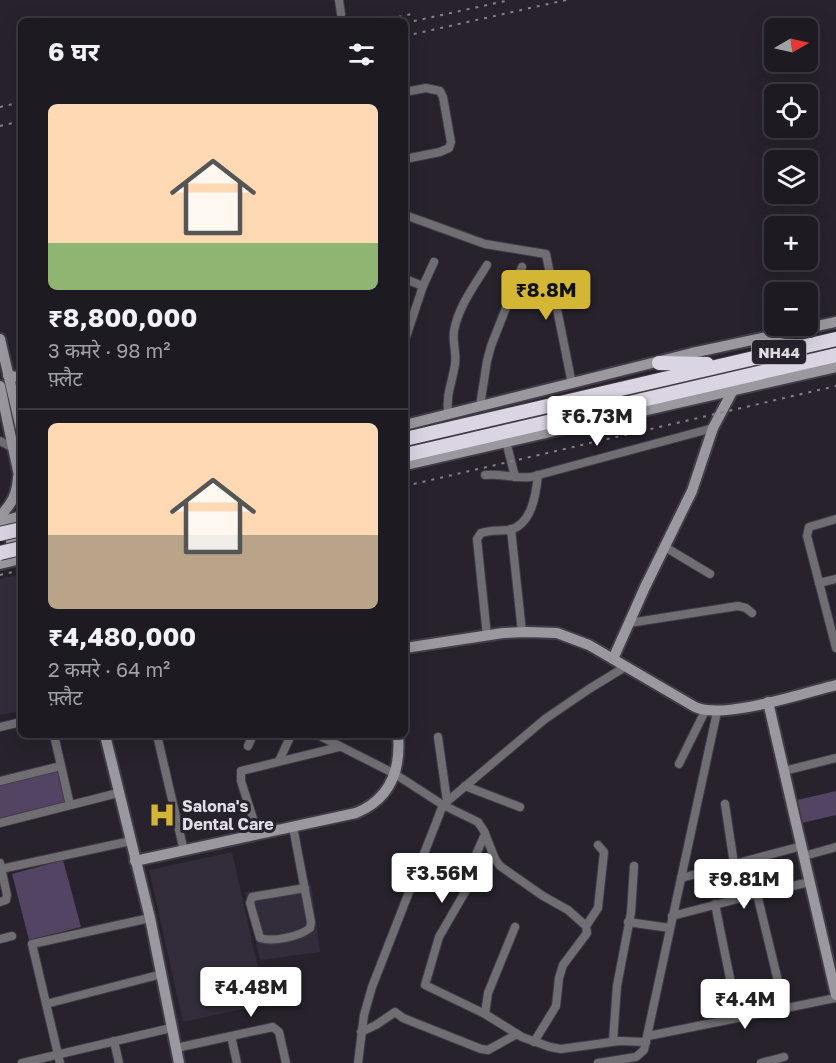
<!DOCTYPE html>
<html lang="hi">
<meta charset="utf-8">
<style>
:root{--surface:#1d1a21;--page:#2a272e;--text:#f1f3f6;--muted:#a0a1a5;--line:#3b383f;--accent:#d4b635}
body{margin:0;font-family:"Golos Text","Noto Sans Devanagari",sans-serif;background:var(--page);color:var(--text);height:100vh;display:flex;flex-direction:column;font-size:22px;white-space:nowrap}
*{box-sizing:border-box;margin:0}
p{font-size:20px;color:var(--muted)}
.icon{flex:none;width:33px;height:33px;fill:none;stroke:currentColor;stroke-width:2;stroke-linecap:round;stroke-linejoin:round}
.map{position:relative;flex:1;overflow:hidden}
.details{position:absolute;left:18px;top:18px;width:390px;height:720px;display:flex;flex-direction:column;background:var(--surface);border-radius:9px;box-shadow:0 6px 24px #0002,0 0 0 2px var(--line)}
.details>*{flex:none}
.needle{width:39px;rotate:81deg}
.controls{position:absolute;left:764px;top:18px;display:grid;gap:12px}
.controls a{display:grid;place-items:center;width:54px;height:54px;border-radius:9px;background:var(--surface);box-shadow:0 6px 24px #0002,0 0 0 2px var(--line);font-size:30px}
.price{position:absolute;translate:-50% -51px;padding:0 14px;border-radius:6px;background:#fff;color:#222;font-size:20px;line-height:39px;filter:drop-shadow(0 2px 3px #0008)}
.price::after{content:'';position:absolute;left:50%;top:36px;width:18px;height:14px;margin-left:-9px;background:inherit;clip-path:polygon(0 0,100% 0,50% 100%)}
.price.current{background:var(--accent);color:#111}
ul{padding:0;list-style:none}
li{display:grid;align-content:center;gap:12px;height:318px;padding:0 30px}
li+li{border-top:2px solid var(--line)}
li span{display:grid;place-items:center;height:186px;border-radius:9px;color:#555}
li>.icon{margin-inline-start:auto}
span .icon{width:108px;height:108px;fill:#fffc;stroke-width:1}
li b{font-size:26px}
h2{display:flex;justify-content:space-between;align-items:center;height:72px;padding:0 30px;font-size:26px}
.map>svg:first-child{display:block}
.built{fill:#332d3b}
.green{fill:#524462}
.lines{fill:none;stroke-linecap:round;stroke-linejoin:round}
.street-casing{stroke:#413c46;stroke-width:10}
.secondary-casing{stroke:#413c46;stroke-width:14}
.highway-casing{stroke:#413c46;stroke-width:16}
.street{stroke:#706e73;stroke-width:8}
.secondary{stroke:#9b98a0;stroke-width:10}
.highway{stroke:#dbd5e3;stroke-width:14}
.rail{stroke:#86828a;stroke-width:2;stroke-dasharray:3 6;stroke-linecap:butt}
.highway-bridge-casing{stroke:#413c46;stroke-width:16;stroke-linecap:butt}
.highway-bridge{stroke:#dbd5e3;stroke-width:14}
.labels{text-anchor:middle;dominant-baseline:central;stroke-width:6;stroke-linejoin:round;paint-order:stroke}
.shield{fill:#27222c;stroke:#a9a6ae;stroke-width:1.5}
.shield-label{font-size:15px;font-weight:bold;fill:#e1dee5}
.poi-label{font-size:16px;font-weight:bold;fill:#e1dee5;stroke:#27222c;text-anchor:start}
</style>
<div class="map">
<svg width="836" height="1063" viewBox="0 0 836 1063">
<rect width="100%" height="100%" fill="#27222c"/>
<g class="built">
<path d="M21,574V711L0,715V579Z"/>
<path d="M232,852L266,1004L183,1022L149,870Z"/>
<path d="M311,884L320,952L260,960L245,892Z"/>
</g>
<g class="green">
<path d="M58,771L65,802L0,818V785Z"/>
<path d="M836,791V815L802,823L797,800Z"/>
<path d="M63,860L81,927L29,940L12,874Z"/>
</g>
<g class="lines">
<defs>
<g id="street">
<path d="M339,0L341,14"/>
<path d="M405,92L426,88L440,91L443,97L451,142L449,148L440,152L405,159"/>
<path d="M405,215L485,244L546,254L572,384"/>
<path d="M405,279L423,286"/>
<path d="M405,340L423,286L434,262"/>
<path d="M480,406L487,361L491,346L522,267"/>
<path d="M448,414C446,393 452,384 455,364C457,353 452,342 454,331C458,307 475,285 487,265"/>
<path d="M0,441L13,448"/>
<path d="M506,441L515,477"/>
<path d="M485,475C501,473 515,479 531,477L713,428"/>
<path d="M836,519L809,527L807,536L836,648"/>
<path d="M511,529L522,632"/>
<path d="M665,547L710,574"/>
<path d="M819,583L836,579"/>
<path d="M629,623L738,606L746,608L752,613"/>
<path d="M487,636L477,539L481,533C490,530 500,531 509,530C532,525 536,494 538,475"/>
<path d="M0,727L21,722"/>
<path d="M54,735L70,805"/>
<path d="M157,735L184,851"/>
<path d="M200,735H210"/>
<path d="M318,735L395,774L443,805L478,822L484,831L495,859L500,866L543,896L568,910L586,926L587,933L563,965L559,978L556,1006L534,1042"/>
<path d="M438,737L447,801"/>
<path d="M248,746L253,735"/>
<path d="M279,761L291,735"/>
<path d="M679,764L705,711"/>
<path d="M784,771L836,758"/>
<path d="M0,781L61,766"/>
<path d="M465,786L520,807"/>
<path d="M725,804L734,864"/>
<path d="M0,823L118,793"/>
<path d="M293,827L311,922L310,928C299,937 273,942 260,938L250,903L252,897L305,888"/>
<path d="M258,834L241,781V771L339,747"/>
<path d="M485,834L474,859L469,885L439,937L425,985L485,1014L522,1037L550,1047L561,1049L619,1041L646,1042"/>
<path d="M804,856L836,847"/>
<path d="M0,863L7,895L6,900L0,902"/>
<path d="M1,869L131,841"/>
<path d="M681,878L802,846"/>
<path d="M757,894L785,1010"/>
<path d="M715,904L738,1018"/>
<path d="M672,916L757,894L810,882"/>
<path d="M628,922L670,928"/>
<path d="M586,926L598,908L604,852L598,845"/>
<path d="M0,939L12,936"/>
<path d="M46,1004L162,974"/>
<path d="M485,1014L488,993L515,927"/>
<path d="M361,1032L376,1025L395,1012L403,1018L481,1049L488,1050L517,1034"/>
<path d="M231,1036L237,1063"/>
<path d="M648,1036L836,998"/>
<path d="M114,1041L119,1063"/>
<path d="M613,1041L617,986L631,913L634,866"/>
<path d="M176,1048L273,1027L279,1032L286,1063"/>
<path d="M22,1063L171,1028"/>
<path d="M60,1063L32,944L150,918"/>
<path d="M358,1063L364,1015L372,987L443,805L545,719L589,689L625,667"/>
<path d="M598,1063L636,1057L644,1050L717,712"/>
<path d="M761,1063L784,1057"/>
</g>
<g id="secondary">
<path d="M0,339L21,429"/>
<path d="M8,375L21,378"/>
<path d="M0,386L21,485"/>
<path d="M405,425L692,353L836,322"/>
<path d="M405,465L836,367"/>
<path d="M0,516C12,504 17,494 18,477"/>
<path d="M0,522L21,516"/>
<path d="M0,523C15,531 12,548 8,562"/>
<path d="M0,564L21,559"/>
<path d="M405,648L503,633L527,632L557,633L589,645L695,707C723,720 804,693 836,685"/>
<path d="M613,659L645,587L692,491L713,428L733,390"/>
<path d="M768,702L836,995"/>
<path d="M105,735L150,918L179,1063"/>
<path d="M135,861L356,813C390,799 401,770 398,735"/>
</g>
<g id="highway">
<path d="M659,363L707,364"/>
<path d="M405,439L836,339"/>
<path d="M405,455L836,355"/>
</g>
</defs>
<use href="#street" class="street-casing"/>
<use href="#secondary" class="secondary-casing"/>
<use href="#highway" class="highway-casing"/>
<use href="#street" class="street"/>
<use href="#secondary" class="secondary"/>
<use href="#highway" class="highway"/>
<g class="rail">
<path d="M381,21L416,13"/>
<path d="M405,23L510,0"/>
<path d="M405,36L566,0"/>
<path d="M0,107L21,102"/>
<path d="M0,126L21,121"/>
<path d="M405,486L836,386"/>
<path d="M0,575L21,570"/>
</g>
<defs>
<g id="highway-bridge">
<path d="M0,534L21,529"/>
<path d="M0,553L21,548"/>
</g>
</defs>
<use href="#highway-bridge" class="highway-bridge-casing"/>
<use href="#highway-bridge" class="highway-bridge"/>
</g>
<defs>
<symbol id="hospital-bare" viewBox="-9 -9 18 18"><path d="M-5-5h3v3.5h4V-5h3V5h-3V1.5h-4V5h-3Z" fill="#d4b635" stroke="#27222c" stroke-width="2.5" paint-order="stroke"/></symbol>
</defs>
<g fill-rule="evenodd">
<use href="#hospital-bare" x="143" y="796" width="38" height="38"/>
</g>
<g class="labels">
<rect class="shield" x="752" y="340" width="54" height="24" rx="4.5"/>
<g class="shield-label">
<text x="779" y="352">NH44</text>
</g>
<g class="poi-label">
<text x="182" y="806">Salona's<tspan x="182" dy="18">Dental Care</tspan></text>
</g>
</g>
</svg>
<div class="controls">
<a><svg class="needle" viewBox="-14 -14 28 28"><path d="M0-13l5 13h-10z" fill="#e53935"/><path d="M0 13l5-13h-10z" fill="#a0a1a5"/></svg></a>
<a><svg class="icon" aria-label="locate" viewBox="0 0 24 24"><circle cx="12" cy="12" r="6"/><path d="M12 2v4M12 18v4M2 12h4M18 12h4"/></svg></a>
<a><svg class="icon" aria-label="layers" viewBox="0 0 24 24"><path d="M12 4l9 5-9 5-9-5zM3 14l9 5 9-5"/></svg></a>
<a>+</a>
<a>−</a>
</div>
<b class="price current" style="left:546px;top:321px">₹8.8M</b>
<b class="price" style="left:597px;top:447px">₹6.73M</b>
<b class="price" style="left:442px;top:904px">₹3.56M</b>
<b class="price" style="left:744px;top:910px">₹9.81M</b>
<b class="price" style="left:251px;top:1018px">₹4.48M</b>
<b class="price" style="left:745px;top:1030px">₹4.4M</b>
<section class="details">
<h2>6 घर<svg class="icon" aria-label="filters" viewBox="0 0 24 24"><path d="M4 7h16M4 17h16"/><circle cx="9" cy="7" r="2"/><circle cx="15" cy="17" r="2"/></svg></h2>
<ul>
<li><span style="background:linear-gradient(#ffd9b3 75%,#8fb573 0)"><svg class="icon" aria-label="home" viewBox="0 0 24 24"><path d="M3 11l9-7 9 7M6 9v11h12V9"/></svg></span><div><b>₹8,800,000</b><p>3 कमरे · 98 m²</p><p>फ़्लैट</p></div></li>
<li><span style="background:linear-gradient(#ffd9b3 60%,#b9a48a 0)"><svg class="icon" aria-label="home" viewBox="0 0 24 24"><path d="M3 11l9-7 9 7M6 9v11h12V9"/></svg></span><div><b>₹4,480,000</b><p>2 कमरे · 64 m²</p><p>फ़्लैट</p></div></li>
</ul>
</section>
</div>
